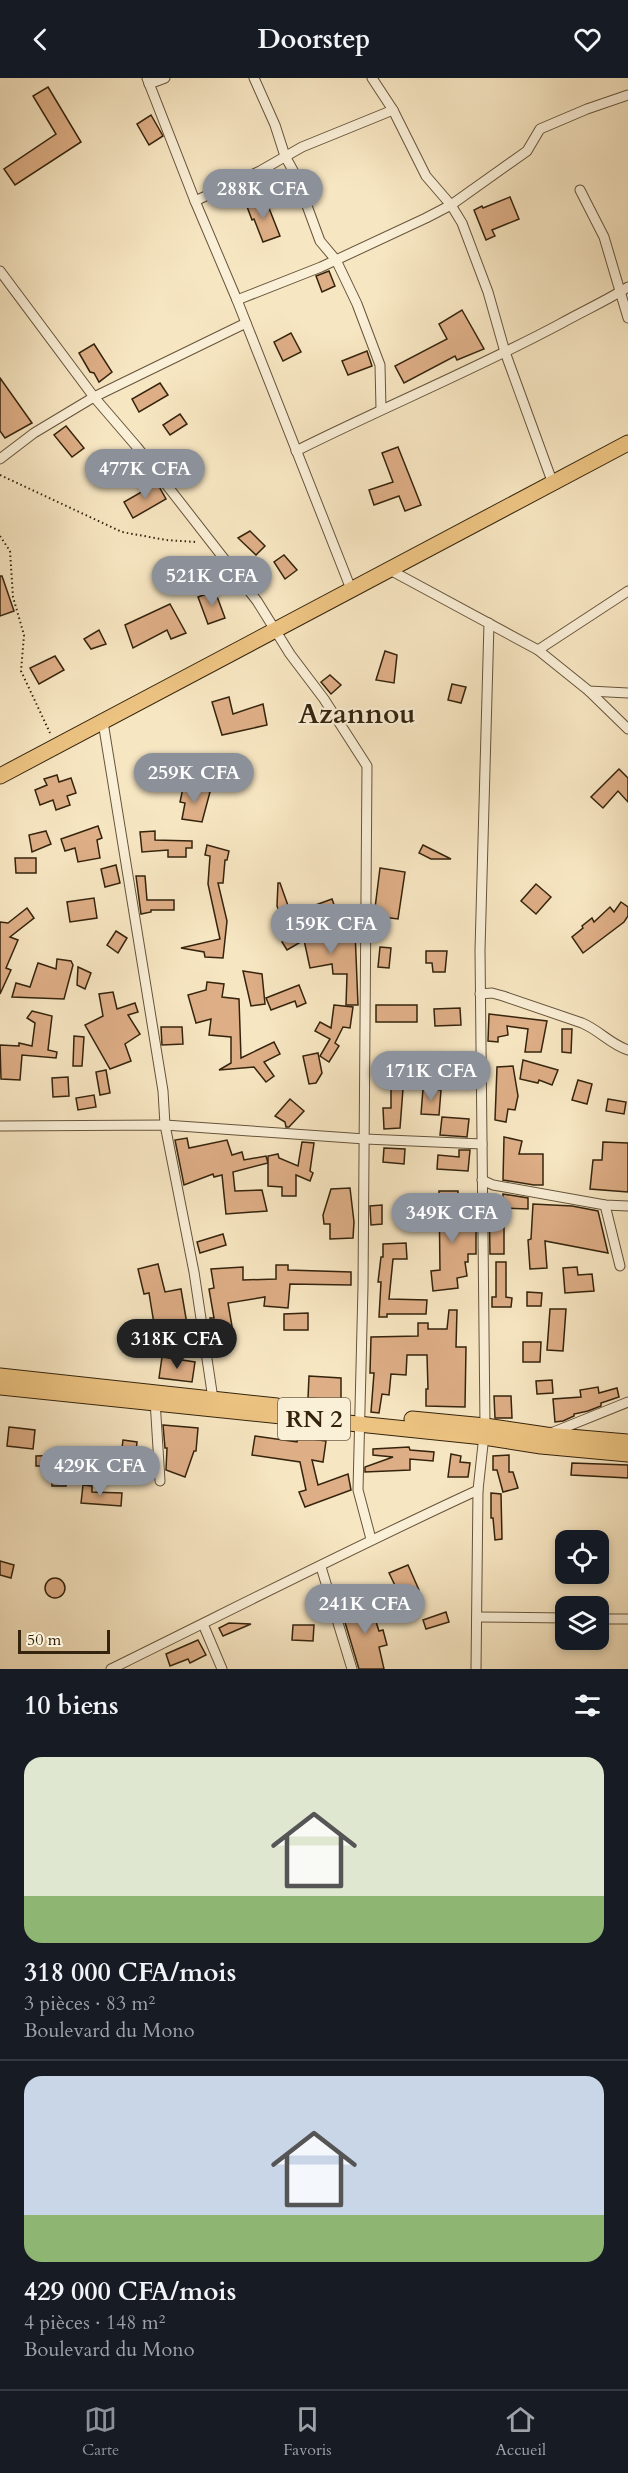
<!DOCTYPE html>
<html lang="fr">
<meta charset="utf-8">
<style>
:root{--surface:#171b24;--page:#242831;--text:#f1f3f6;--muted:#9ea1a6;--line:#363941;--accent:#8c9099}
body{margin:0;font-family:Cardo,serif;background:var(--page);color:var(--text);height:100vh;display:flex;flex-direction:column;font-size:22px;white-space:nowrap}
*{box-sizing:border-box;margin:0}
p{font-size:20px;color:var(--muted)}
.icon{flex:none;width:33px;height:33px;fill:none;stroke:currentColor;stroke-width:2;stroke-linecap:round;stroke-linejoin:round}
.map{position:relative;height:1591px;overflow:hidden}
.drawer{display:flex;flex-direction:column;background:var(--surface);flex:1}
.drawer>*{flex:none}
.tools{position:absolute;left:555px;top:1452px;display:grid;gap:12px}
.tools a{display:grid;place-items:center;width:54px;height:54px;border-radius:12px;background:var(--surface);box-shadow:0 3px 9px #0003;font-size:30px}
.scale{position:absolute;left:18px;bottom:15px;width:92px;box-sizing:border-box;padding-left:6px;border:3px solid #35240d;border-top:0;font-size:16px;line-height:21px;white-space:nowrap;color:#35240d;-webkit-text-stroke:4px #faefd7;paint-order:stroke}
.price{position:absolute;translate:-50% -51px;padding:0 14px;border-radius:21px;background:var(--accent);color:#fff;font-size:20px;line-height:39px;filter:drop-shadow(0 2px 3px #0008)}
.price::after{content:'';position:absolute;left:50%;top:36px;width:18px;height:14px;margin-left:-9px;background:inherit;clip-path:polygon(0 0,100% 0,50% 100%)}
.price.current{background:#222;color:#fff}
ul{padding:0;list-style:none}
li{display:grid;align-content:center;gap:12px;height:318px;padding:0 24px}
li+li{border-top:2px solid var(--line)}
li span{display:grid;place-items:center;height:186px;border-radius:18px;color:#555}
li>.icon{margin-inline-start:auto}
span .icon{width:108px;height:108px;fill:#fffc;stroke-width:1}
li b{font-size:26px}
h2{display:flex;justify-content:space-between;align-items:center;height:72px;padding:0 24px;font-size:26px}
header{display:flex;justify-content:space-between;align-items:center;height:78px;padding:0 24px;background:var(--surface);font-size:27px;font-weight:800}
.tabs{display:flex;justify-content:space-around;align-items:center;height:84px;border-top:2px solid var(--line);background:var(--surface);font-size:16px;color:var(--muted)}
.tabs a{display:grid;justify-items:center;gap:3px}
.tabs .current{color:var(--accent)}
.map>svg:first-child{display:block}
.building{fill:#deae86;stroke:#35240d;stroke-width:1.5}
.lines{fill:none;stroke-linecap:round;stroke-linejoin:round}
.minor-casing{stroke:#66543a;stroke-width:11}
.primary-casing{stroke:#35240d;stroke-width:17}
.trunk-casing{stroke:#35240d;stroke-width:17}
.path{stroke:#35240d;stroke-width:2;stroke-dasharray:1.5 3;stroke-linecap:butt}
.minor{stroke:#faefd7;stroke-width:9}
.primary{stroke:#ecc381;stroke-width:15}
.trunk{stroke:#ecc381;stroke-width:15}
.labels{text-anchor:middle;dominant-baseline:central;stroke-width:4.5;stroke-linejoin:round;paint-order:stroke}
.shield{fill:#faefd7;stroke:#70614a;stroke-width:1.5}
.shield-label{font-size:24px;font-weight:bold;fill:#35240d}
.quarter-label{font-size:28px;font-weight:bold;fill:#35240d;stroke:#faefd7}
</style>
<header><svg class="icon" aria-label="back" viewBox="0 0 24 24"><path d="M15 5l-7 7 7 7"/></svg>Doorstep<svg class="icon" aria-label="heart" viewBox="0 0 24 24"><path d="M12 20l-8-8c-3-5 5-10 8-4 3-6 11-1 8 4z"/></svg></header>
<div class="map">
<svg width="628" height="1591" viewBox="0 0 628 1591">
<rect width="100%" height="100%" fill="#f7e6c2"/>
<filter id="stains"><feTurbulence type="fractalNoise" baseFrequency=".00333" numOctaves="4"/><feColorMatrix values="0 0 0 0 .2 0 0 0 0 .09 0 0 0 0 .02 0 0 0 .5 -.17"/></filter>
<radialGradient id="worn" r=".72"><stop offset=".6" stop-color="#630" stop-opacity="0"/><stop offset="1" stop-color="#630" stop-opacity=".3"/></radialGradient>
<g class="building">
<path d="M48,9L81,64L15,107L4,91L56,56L33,18Z"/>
<path d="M151,37L163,58L149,67L137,46Z"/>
<path d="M510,119L519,141L492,152L495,158L486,162L474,132L482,128L483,130Z"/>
<path d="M265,120L280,158L263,164L254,141L252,142L246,126Z"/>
<path d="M329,193L335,208L322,214L316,198Z"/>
<path d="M462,232L484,271L457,282L455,278L404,305L395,288L447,261L439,246Z"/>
<path d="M291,255L301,274L283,283L274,264Z"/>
<path d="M94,266L112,294L99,304L94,295L90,294L79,275Z"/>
<path d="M367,273L372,288L348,297L342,283Z"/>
<path d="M0,300L32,345L5,360L0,353Z"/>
<path d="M160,305L168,317L139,334L132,321Z"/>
<path d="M180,336L187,346L170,357L163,347Z"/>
<path d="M66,348L84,370L72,379L54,357Z"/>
<path d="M398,369L421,427L405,433L399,418L374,427L369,412L393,404L382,375Z"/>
<path d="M157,405L166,421L133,440L124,424Z"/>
<path d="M250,453L265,468L256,477L238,460Z"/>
<path d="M284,477L297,492L285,501L274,484Z"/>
<path d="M0,498H2L14,533L0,538Z"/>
<path d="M215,513L225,540L208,546L198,519Z"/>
<path d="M170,526L186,555L171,561L167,552L133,570L125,547Z"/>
<path d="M99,552L106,566L91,571L84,561Z"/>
<path d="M385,573L397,577L394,605L376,602Z"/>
<path d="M55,578L64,592L39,606L30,590Z"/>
<path d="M330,597L341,607L331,616L321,604Z"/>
<path d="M452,606L466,609L461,625L448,622Z"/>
<path d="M229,619L233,636L263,626L267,647L222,657L212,624Z"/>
<path d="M619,691L628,700V724L618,713L603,730L591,719Z"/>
<path d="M57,697L59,704L71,700L76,715L67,718L70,727L56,732L53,722L40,727L35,712L47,707L44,701Z"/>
<path d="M183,710L200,713L201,711L210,714L202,744L182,741L185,725L180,724Z"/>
<path d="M98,748L102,760L97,762L100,780L78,784L75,770L65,773L61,761Z"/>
<path d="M46,753L51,766L32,774L29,757Z"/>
<path d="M155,753V762L192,763V770H186V779H168V772L142,774L140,754Z"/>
<path d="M207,767L229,773L227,782H225L223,805H218L227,843L223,880L205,879L204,874L181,870L220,861L208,806L210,778L205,777Z"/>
<path d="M423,767L451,781H431L419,775Z"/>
<path d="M15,780H36V795H16Z"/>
<path d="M116,787L120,805L105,809L101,791Z"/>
<path d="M380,790L405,794L398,841L374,838Z"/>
<path d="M136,798H145L147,822H174V832H151V834L141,836Z"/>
<path d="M278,805H280L291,836L332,821L336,832L285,850L277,828Z"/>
<path d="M536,806L551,819L536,836L521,823Z"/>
<path d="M94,820L97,840L70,844L67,824Z"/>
<path d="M621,824L628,829V838L624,844L583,875L572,859L583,850L582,848L592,840L594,844L610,829L614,834Z"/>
<path d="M27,830L34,840L10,859L18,862L6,890L11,892L0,916V844L8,845Z"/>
<path d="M116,853L127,860L118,875L107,867Z"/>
<path d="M355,853L358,927H346L347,896H333L332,886L310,890L304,862L287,872L282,864L288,860L286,854Z"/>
<path d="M380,869L391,870L389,890L378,889Z"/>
<path d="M426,873H447L445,894H433L432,885H426Z"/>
<path d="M57,881L71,883L73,887L64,921L12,919L16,905L30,909L38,885L56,891Z"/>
<path d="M78,889L91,895L85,911L77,907Z"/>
<path d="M243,893L262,896L265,926L251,928Z"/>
<path d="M207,904L224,906L222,919L239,921L241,980L274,964L280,976L264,984L274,998L266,1004L254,989L219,992L231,985V959L209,957L211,941L196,945L188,917L206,912Z"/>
<path d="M299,907L306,925L297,929L295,923L271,932L266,920Z"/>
<path d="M113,914L117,931L135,925L138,934L128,937L140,956L125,966L131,983L110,991L85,947L103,938L99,916Z"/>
<path d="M334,927L353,929L350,950L343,949L335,965L339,968L329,984L320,978L330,961L315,953L320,944L331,950Z"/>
<rect x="376" y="927" width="41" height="17"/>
<path d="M460,930L461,947L435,948L434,931Z"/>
<path d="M32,933L52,938L48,972L57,974L56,980L22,977L20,1002L1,1001L0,967L19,968V965L32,968L35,945L27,940Z"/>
<path d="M489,936L547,943L541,974H525L528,951L507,948L508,957L498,959V964L488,963Z"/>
<path d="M161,949H182L183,966L162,967Z"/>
<path d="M562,951H572L571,975L562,974Z"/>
<path d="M74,958L84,959L82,988H73Z"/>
<path d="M318,975L322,995L316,1005L309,1006L303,978Z"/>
<path d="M523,982L558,992L552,1007L539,1002L538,1005L520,1001Z"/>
<path d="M459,985V995H436L435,986Z"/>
<path d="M513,988L518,1018L515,1032L508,1031L506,1044L495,1042L497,989Z"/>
<path d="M106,992L110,1015L100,1017L96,994Z"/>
<path d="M414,997L415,1010L403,1011L400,1050L384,1051L383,1030H391V1000Z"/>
<path d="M68,999L69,1018L53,1019L52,1000Z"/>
<path d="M578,1002L592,1006L587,1026L572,1022Z"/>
<path d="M423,1011L441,1012L439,1037L421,1036Z"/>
<path d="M94,1017L96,1029L78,1032L76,1020Z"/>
<path d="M290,1021L304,1033L289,1049H286L285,1044L275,1038Z"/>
<path d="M608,1021L626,1024L624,1036L606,1033Z"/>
<path d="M442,1039L469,1041L467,1059L440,1057Z"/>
<path d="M504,1059L522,1063L519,1076H543V1107H534L503,1102Z"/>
<path d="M187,1060L189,1070L227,1062L232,1077L242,1074L244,1082L266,1078L268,1085L233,1094L235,1113L262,1112L267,1133L226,1136L222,1097L214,1099L213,1096L184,1107L175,1062Z"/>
<path d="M302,1064L314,1065L310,1093L313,1095L310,1103L296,1097V1118H282V1109L268,1108V1078L278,1076L279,1080L298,1088Z"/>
<path d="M603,1064L628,1065V1114L590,1111L593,1082H602Z"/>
<path d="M384,1070L405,1071L404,1086L383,1084Z"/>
<path d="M459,1072H470L468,1093L437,1091L438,1077L459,1079Z"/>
<path d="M350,1110L354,1144L353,1160L330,1161V1146H324L323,1137L331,1111Z"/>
<path d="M439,1113H458V1148L476,1149V1176H468V1184H465L467,1198L457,1200L458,1210L433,1213L431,1193L440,1192Z"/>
<path d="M503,1116L528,1120V1131L504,1130V1176H490L489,1119H503Z"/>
<path d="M533,1126L572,1128L598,1133L608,1175L545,1163L547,1190L530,1191L528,1162L531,1161Z"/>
<path d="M382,1127V1146L371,1147L370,1128Z"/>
<path d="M223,1156L226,1167L200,1175L197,1164Z"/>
<path d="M406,1165L407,1181H393L389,1221L427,1222L426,1236H387V1239H379L381,1204H378L381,1179H383V1166Z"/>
<path d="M496,1184H506V1219L512,1220L511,1229H492V1219H496Z"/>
<path d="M158,1186L165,1214L181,1211L188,1252L156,1258L149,1215L144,1216L138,1191Z"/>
<path d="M276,1187H288V1192L351,1194V1207L290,1206L288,1230L264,1228L265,1219L228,1225L233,1254L212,1257L210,1240H214L209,1211L214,1210L211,1191L243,1189V1202L276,1201Z"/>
<path d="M577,1189L578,1197L592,1196L594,1213L565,1215L563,1190Z"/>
<path d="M527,1214L542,1215L541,1228H527Z"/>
<path d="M550,1231H566L563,1273L547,1272Z"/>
<path d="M449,1232H457L456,1269H466L465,1329L426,1328V1311H428L427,1277H407L406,1297L391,1296L389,1317L382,1316L379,1335L371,1334L374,1295H370L371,1259L418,1258V1245H428V1251H447Z"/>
<path d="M308,1235V1252H284V1236Z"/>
<path d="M523,1264H541L540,1284H523Z"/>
<path d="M162,1279L195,1284L192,1304L159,1300Z"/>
<path d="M309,1298L341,1300V1322L308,1320Z"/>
<path d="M552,1302L553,1315L537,1316L536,1303Z"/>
<path d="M598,1309L599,1315L617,1310L619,1319L601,1325V1328L588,1333L574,1336V1338L563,1343L555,1344L553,1321L581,1319L580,1312Z"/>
<path d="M494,1318H511L512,1340H495Z"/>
<path d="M163,1347L198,1350L196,1373H194L185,1399L166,1392L167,1370H165Z"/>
<path d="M9,1349L35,1352L33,1371L7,1368Z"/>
<path d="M255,1358L297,1364L298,1359L326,1363L323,1384L312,1382L318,1407L348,1396L351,1412L305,1429L299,1414L306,1412L300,1384L252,1377Z"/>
<path d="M123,1362L137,1364L133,1402L118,1401Z"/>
<path d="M409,1369L410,1372L434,1374L433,1383L410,1381V1392L365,1394V1389L393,1379L373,1377V1371Z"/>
<path d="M451,1376L461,1378L460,1384L470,1385L468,1399H448Z"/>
<path d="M64,1377L66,1408H52L51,1388H36V1378Z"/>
<path d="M509,1377V1394H513L518,1410L503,1414L497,1392H493V1378Z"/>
<path d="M572,1385L628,1387V1400L571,1397Z"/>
<path d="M83,1407L92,1408V1414L122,1415L121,1428L81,1425Z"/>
<path d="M491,1415L501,1416L502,1461L495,1462L493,1440H491Z"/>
<path d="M0,1483L14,1487L11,1500L0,1497Z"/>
<path d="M408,1487L419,1512L401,1520L389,1495Z"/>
<circle cx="55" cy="1510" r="10"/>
<path d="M369,1522L379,1553L383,1552L387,1567L379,1569L384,1591H359L341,1531Z"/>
<path d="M446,1534L449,1544L426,1551L423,1542Z"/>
<path d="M229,1545L251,1546L223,1558L219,1550Z"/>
<path d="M293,1547H314L313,1563L292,1562Z"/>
<path d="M198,1562L206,1577L190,1585L188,1581L170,1588L166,1576Z"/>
</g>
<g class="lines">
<defs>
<g id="minor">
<path d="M147,0L195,123L260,93L302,69L393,32"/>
<path d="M254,0L275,47L285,78L296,98L320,163L336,182L357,226L380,287L381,331"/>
<path d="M372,0L393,32L426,98L451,127L462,145L488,214L505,274L552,403"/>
<path d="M149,6L165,0"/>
<path d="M580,112L604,159L628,240"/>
<path d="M195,123L237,222L351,511"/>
<path d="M0,193L94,319L137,369L257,523L290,576L324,621L367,688L363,1208L358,1412L371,1461"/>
<path d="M237,222L321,189L426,140L451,127L527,73L540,51L587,31L628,17"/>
<path d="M296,373C384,329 474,292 560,246C583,233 606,223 628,209"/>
<path d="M0,381L34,355L94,319L246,245"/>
<path d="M390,492L538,572L589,613L628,615"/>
<path d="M538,572L628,513"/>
<path d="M589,613L628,651"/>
<path d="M103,644L163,1013L165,1047L194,1194L213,1321"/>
<path d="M480,916L492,915L503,918L582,945C599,952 610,966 628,972"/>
<path d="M0,1048L165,1047L365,1061L482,1066"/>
<path d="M482,1102L493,1107L605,1127L628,1128"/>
<path d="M605,1127L620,1188"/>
<path d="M155,1322L160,1403"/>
<path d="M551,1355L628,1324"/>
<path d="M321,1489L352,1591"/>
<path d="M477,1539L566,1540"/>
<path d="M598,1541H628"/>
<path d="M203,1546L222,1591"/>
<path d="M111,1591C233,1531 354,1469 478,1412"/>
<path d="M476,1591L478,1412L485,1348L480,872L489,545"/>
</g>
<g id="primary">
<path d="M0,1298L277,1328"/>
<path d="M0,1309L484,1359L541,1368L628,1376"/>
<path d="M412,1341L485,1348L546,1357L628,1364"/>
</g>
<path id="trunk" d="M0,698L628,365"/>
</defs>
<use href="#minor" class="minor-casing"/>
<use href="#primary" class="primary-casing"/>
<use href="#trunk" class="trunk-casing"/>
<g class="path">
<path d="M0,397L122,454L166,462L196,464"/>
<path d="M0,458L10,473L13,519L24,557L21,593L50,655"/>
</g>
<use href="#minor" class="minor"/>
<use href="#primary" class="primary"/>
<use href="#trunk" class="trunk"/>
</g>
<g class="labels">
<rect class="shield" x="278" y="1320" width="72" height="42" rx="4.5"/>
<g class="shield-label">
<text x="314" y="1341">RN 2</text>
</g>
<g class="quarter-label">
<text x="357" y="636">Azannou</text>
</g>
</g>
<rect width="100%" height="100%" filter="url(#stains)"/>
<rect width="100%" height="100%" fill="url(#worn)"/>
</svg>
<div class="tools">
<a><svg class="icon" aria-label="locate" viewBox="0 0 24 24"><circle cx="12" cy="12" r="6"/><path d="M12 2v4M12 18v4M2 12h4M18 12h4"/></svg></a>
<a><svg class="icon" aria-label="layers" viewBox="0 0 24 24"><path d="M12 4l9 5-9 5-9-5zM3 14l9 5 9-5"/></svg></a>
</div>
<div class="scale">50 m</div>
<b class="price" style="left:263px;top:142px">288K CFA</b>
<b class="price" style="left:145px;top:422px">477K CFA</b>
<b class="price" style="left:212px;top:529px">521K CFA</b>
<b class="price" style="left:194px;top:726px">259K CFA</b>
<b class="price" style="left:331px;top:877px">159K CFA</b>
<b class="price" style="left:431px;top:1024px">171K CFA</b>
<b class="price" style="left:452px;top:1166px">349K CFA</b>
<b class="price current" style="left:177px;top:1292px">318K CFA</b>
<b class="price" style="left:100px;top:1419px">429K CFA</b>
<b class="price" style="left:365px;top:1557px">241K CFA</b>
</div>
<section class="drawer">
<h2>10 biens<svg class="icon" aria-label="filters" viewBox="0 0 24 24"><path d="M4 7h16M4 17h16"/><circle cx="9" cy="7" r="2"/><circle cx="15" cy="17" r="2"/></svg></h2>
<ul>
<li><span style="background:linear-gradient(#dfe7d0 75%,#8fb573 0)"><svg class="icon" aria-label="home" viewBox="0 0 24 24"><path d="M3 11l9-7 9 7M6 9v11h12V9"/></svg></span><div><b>318 000 CFA/mois</b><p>3 pièces · 83 m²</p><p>Boulevard du Mono</p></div></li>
<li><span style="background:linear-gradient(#c9d6e8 75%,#8fb573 0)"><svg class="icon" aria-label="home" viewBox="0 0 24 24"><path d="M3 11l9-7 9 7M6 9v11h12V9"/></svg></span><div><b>429 000 CFA/mois</b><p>4 pièces · 148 m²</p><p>Boulevard du Mono</p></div></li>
</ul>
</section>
<nav class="tabs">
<a class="current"><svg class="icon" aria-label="map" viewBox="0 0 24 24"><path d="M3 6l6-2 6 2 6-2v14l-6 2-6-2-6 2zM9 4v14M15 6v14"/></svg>Carte</a>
<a><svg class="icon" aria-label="saved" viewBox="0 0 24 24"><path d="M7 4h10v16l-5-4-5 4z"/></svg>Favoris</a>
<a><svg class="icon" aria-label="home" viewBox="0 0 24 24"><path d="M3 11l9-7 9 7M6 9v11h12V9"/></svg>Accueil</a>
</nav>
